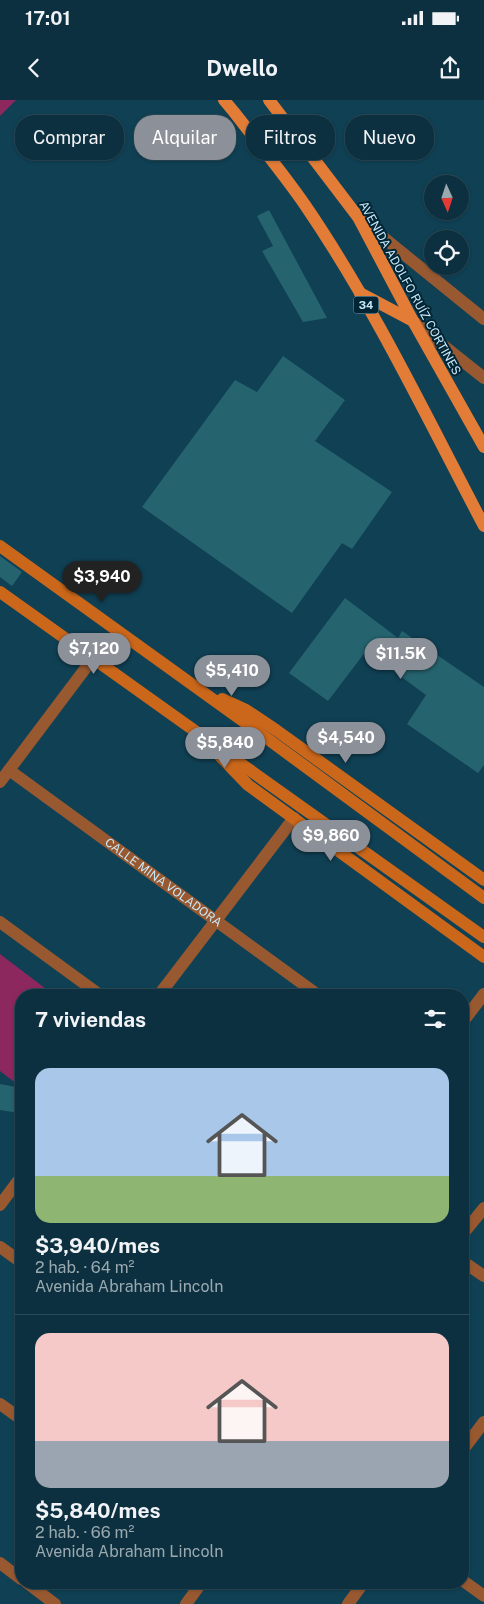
<!DOCTYPE html>
<html lang="es">
<meta charset="utf-8">
<style>
:root{--surface:#0c303f;--page:#153846;--text:#f1f3f6;--muted:#9aa9b0;--line:#2c4b59;--accent:#8c9099}
body{margin:0;font-family:"Public Sans",sans-serif;background:var(--page);color:var(--text);height:100vh;display:flex;flex-direction:column;font-size:19px;white-space:nowrap}
*{box-sizing:border-box;margin:0}
p{font-size:16px;color:var(--muted)}
.icon{flex:none;width:28px;height:28px;fill:none;stroke:currentColor;stroke-width:2;stroke-linecap:round;stroke-linejoin:round}
.map{position:relative;flex:1;overflow:hidden}
.details{position:absolute;left:15px;top:889px;width:454px;height:600px;display:flex;flex-direction:column;background:var(--surface);border-radius:20px;box-shadow:0 1px 4px #0004,0 0 0 1px var(--line)}
.details>*{flex:none}
.guide{position:absolute;left:15px;top:15px;width:455px;height:45px;display:flex;gap:10px}
.needle{width:32px;rotate:177deg}
.tools{position:absolute;left:424px;top:75px;display:grid;gap:10px}
.tools a{display:grid;place-items:center;width:45px;height:45px;border-radius:50%;background:var(--surface);box-shadow:0 1px 4px #0004,0 0 0 1px var(--line);font-size:25px}
.price{position:absolute;translate:-50% -42px;padding:0 11px;border-radius:18px;background:var(--accent);color:#fff;font-size:16px;line-height:32px;filter:drop-shadow(0 1px 2px #0008)}
.price::after{content:'';position:absolute;left:50%;top:30px;width:15px;height:11px;margin-left:-8px;background:inherit;clip-path:polygon(0 0,100% 0,50% 100%)}
.price.current{background:#222;color:#fff}
ul{padding:0;list-style:none}
li{display:grid;align-content:center;gap:10px;height:265px;padding:0 20px}
li+li{border-top:1px solid var(--line)}
li span{display:grid;place-items:center;height:155px;border-radius:15px;color:#555}
li>.icon{margin-inline-start:auto}
span .icon{width:90px;height:90px;fill:#fffc;stroke-width:1}
li b{font-size:21px}
h2{display:flex;justify-content:space-between;align-items:center;height:60px;padding:0 20px;font-size:21px}
.chip{padding:0 18px;border-radius:20px;background:var(--surface);box-shadow:0 1px 4px #0004,0 0 0 1px var(--line);font-size:18px;line-height:45px}
.chip.current{background:var(--accent);color:#fff}
.status{display:flex;justify-content:space-between;align-items:center;height:35px;padding:0 25px;background:var(--surface);direction:ltr}
.status svg{height:14px;fill:currentColor}
header{display:flex;justify-content:space-between;align-items:center;height:65px;padding:0 20px;background:var(--surface);font-size:22px;font-weight:700}
.map>svg:first-child{display:block}
.green{fill:#8d285e}
.building{fill:#25636e}
.lines{fill:none;stroke-linecap:round;stroke-linejoin:round}
.minor{stroke:#985931;stroke-width:12}
.tertiary{stroke:#985931;stroke-width:12}
.secondary{stroke:#cb671b;stroke-width:12}
.primary{stroke:#e27c37;stroke-width:12}
.labels{text-anchor:middle;dominant-baseline:central;stroke-width:4;stroke-linejoin:round;paint-order:stroke}
.shield{fill:#002535;stroke:#8daebf;stroke-width:1}
.shield-label{font-size:11px;font-weight:bold;fill:#c9e9fa}
.street-label{font-size:12px;fill:#c9e9fa;stroke:#002535}
</style>
<div class="status"><b>17:01</b><svg viewBox="0 0 49 12"><path d="M0 12V9h3v3zM5 12V6h3v6zM10 12V3h3v9zM15 12V0h3v12zM26 1h20v11H26zM47 4h2v5h-2z"/></svg></div>
<header><svg class="icon" aria-label="back" viewBox="0 0 24 24"><path d="M15 5l-7 7 7 7"/></svg>Dwello<svg class="icon" aria-label="share" viewBox="0 0 24 24"><path d="M12 15V3M7 8l5-5 5 5M5 13v7h14v-7"/></svg></header>
<div class="map">
<svg width="484" height="1504" viewBox="0 0 484 1504">
<rect width="100%" height="100%" fill="#104054"/>
<g class="green">
<path d="M0,0H16L0,16Z"/>
<path d="M0,854L54,895H21V987L0,971Z"/>
</g>
<g class="building">
<path d="M269,110L327,218L303,222L262,151L273,146L257,116Z"/>
<path d="M283,256L345,300L315,341L392,392L352,449L342,443L292,513L142,407L235,280L257,292Z"/>
<path d="M0,456L22,472L12,486L0,477Z"/>
<path d="M345,498L398,538L402,531L484,587V665L478,673L407,624L426,595L366,551L328,601L289,573Z"/>
<path d="M0,984L21,988L19,1013L0,1010Z"/>
</g>
<g class="lines">
<g class="minor">
<path id="s1" d="M9,670L318,895"/>
<path d="M0,682L94,557"/>
<path d="M0,822L100,895"/>
<path d="M159,895L294,718"/>
<path d="M462,923L484,894"/>
<path d="M0,1105L21,1077"/>
<path d="M462,1135L484,1108"/>
<path d="M0,1147L21,1162"/>
<path d="M462,1161L484,1176"/>
<path d="M0,1304L21,1319"/>
<path d="M462,1351L484,1322"/>
<path d="M0,1463L21,1479"/>
<path d="M462,1480L484,1496"/>
<path d="M26,1482L55,1504"/>
<path d="M186,1504L202,1482"/>
<path d="M348,1504L364,1482"/>
</g>
<g class="tertiary">
<path d="M358,117L484,219"/>
<path d="M415,223L484,278"/>
</g>
<g class="secondary">
<path d="M0,446L261,634L484,798"/>
<path d="M0,492L484,837"/>
<path d="M222,599L246,610L276,630L484,780"/>
<path d="M220,656L248,685L484,857"/>
</g>
<g class="primary">
<path d="M224,0L234,12C258,43 283,73 305,105C374,206 427,318 484,426"/>
<path d="M269,0L358,117L413,221L484,347"/>
<path d="M360,193L413,221"/>
</g>
</g>
<g class="labels">
<rect class="shield" x="353.5" y="196.5" width="25" height="17" rx="4"/>
<g class="shield-label">
<text x="366" y="205">34</text>
</g>
<g class="street-label">
<text transform="translate(410 188) rotate(61)">AVENIDA ADOLFO RUÍZ CORTINES</text>
<text stroke="none"><textPath href="#s1" startOffset="191">CALLE MINA VOLADORA</textPath></text>
</g>
</g>
</svg>
<div class="tools">
<a><svg class="needle" viewBox="-14 -14 28 28"><path d="M0-13l5 13h-10z" fill="#e53935"/><path d="M0 13l5-13h-10z" fill="#9aa9b0"/></svg></a>
<a><svg class="icon" aria-label="locate" viewBox="0 0 24 24"><circle cx="12" cy="12" r="6"/><path d="M12 2v4M12 18v4M2 12h4M18 12h4"/></svg></a>
</div>
<b class="price current" style="left:102px;top:503px">$3,940</b>
<b class="price" style="left:94px;top:575px">$7,120</b>
<b class="price" style="left:401px;top:580px">$11.5K</b>
<b class="price" style="left:232px;top:597px">$5,410</b>
<b class="price" style="left:346px;top:664px">$4,540</b>
<b class="price" style="left:225px;top:669px">$5,840</b>
<b class="price" style="left:331px;top:762px">$9,860</b>
<div class="guide">
<a class="chip">Comprar</a>
<a class="chip current">Alquilar</a>
<a class="chip">Filtros</a>
<a class="chip">Nuevo</a>
</div>
<section class="details">
<h2>7 viviendas<svg class="icon" aria-label="filters" viewBox="0 0 24 24"><path d="M4 7h16M4 17h16"/><circle cx="9" cy="7" r="2"/><circle cx="15" cy="17" r="2"/></svg></h2>
<ul>
<li><span style="background:linear-gradient(#a9c7e8 70%,#8fb573 0)"><svg class="icon" aria-label="home" viewBox="0 0 24 24"><path d="M3 11l9-7 9 7M6 9v11h12V9"/></svg></span><div><b>$3,940/mes</b><p>2 hab. · 64 m²</p><p>Avenida Abraham Lincoln</p></div></li>
<li><span style="background:linear-gradient(#f6c9c9 70%,#9aa5b1 0)"><svg class="icon" aria-label="home" viewBox="0 0 24 24"><path d="M3 11l9-7 9 7M6 9v11h12V9"/></svg></span><div><b>$5,840/mes</b><p>2 hab. · 66 m²</p><p>Avenida Abraham Lincoln</p></div></li>
</ul>
</section>
</div>
